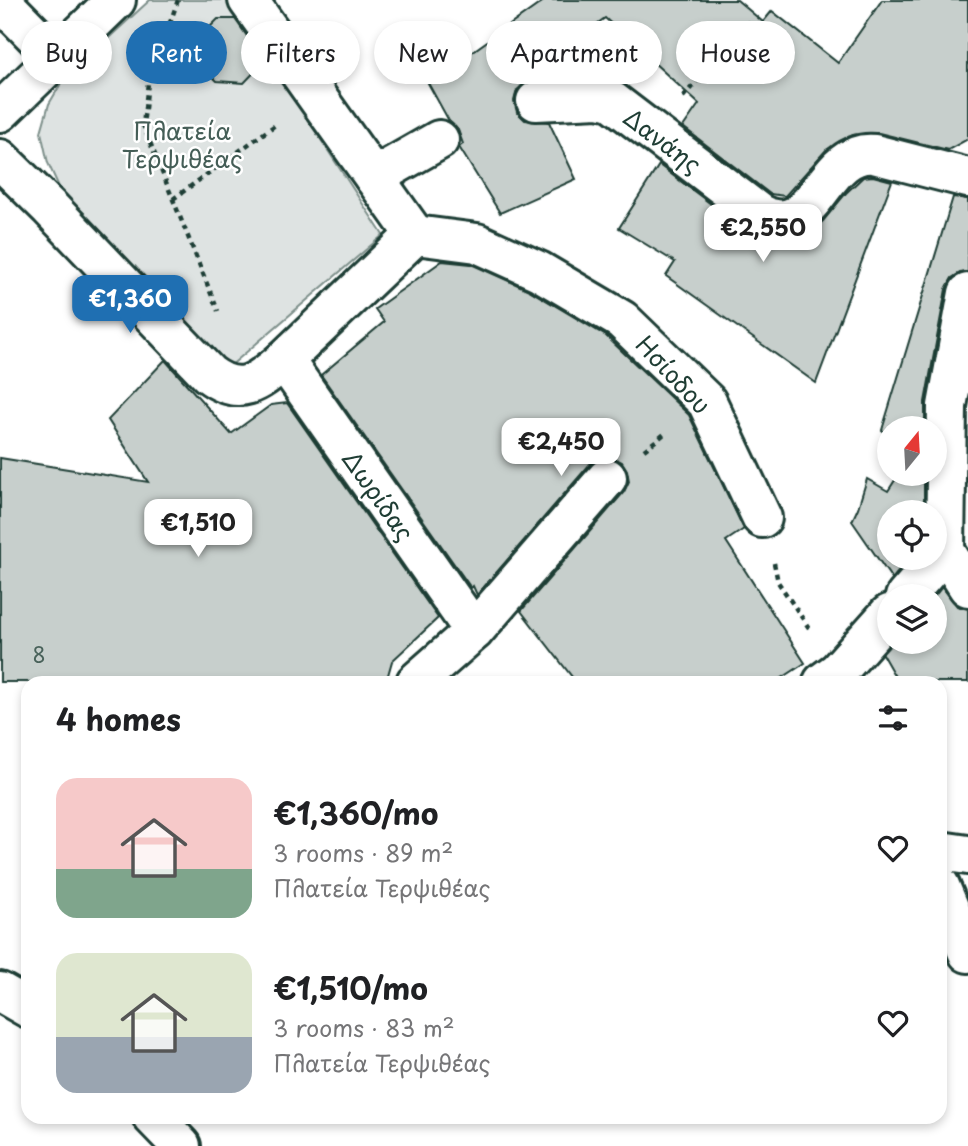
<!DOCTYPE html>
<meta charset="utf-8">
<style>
:root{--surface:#fff;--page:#f6f6f6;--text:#202124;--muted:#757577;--accent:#1f6fb2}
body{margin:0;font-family:"Playpen Sans",sans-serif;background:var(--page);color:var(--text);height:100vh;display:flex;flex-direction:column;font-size:26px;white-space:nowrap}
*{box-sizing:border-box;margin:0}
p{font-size:23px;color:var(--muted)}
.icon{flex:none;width:38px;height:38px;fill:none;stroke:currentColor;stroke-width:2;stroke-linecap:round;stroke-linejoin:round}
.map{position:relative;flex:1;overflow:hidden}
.drawer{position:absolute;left:21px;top:676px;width:926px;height:448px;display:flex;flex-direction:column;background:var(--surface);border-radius:21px;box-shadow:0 4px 10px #0003}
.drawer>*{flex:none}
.hud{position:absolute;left:21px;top:21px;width:928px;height:63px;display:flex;gap:14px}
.needle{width:46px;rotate:18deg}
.buttons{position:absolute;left:877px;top:416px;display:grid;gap:14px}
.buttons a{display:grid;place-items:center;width:70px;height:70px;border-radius:50%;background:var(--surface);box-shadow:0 4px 10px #0003;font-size:35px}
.price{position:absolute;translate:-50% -60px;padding:0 16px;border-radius:14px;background:#fff;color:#222;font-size:23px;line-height:46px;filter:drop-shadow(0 2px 4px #0008)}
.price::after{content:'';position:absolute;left:50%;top:42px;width:21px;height:16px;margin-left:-10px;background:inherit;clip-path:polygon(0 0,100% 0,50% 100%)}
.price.current{background:var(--accent);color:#fff}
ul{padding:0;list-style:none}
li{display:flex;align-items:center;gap:21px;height:175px;padding:0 35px}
li span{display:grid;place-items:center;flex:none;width:196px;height:140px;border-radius:21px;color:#555}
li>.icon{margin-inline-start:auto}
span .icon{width:84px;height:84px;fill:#fffc;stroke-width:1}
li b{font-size:30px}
h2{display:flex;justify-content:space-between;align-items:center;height:84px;padding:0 35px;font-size:30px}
.pill{padding:0 24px;border-radius:32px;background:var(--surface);box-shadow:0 4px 10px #0003;font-size:24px;line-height:63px}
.pill.current{background:var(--accent);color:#fff}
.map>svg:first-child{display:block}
.green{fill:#dee3e2;stroke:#7e908b;stroke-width:2}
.building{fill:#c7cfcc;stroke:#1f3d34;stroke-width:2}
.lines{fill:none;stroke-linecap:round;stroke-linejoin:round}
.minor-casing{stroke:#1f3d34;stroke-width:44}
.path{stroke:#1f3d34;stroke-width:4.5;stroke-dasharray:5 5;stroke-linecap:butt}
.minor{stroke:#fff;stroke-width:38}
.labels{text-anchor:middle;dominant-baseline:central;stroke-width:5;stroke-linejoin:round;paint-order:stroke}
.number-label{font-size:21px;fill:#49625a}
.park-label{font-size:24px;fill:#455e57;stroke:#fff}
.street-label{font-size:24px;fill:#1f3d34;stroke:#fff}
</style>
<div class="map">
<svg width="968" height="1146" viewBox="0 0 968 1146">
<rect width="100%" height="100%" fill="#fff"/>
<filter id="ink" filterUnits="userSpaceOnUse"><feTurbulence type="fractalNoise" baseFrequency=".0143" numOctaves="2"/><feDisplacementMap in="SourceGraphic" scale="14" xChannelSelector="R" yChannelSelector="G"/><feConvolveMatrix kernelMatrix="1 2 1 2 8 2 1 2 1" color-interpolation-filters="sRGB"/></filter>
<g filter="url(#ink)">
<path class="green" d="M150,0H230L383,235L222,373L59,187L48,163L41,132L49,104L63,80Z"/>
<g class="building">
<path d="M545,0H737L763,22L772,11L838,63L882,0H968V139L948,150L879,133L853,135L826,150L785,196L770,194L683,127L699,104L605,18L548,59L549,63L527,78L529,81L517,90L514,101L517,112L525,120L549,122L576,179L500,213L459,147L463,144L458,130L449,121L428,83Z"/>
<path d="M218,19H235L263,59V63L244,83L217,81L200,64L201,36Z"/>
<path d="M659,165L747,231L774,241H784L808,233L823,221L846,193L863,177L873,176L892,181L816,383L666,276L675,262L619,228Z"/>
<path d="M953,197L968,199V272L960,273L952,278L946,289L925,402V429H889V435L882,430Z"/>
<path d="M442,261L471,264L529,290L606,336L689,415L744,529L726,541L805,663L776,682H576L521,611L624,492L629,481L627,470L622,462L612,457H601L590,464L477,595L473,586L471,588L321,375L384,322L375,309Z"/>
<path d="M165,360L231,434L271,405L287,403L438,618L392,661L386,682H0V458L148,482L108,420Z"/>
<path d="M899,474H924V513H889V558H910L892,579L852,521L858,508L867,479L888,491Z"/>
<path d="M942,587L957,606L968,609V682H898L882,654L893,642H934V597Z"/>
</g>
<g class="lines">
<defs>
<g id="minor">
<path d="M0,0L57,58"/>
<path d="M248,0L415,235"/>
<path d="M536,101L598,98L612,101L760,214C817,243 820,149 874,154L968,178"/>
<path d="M0,112L116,0"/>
<path d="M0,159L50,208L209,374C241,398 258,382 284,360L415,235"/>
<path d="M374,177L439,140"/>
<path d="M415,235L477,243L539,271L622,320L707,402L762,518"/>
<path d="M284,360L474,631"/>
<path d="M945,551L968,587"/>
<path d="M905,597L945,551L947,406L968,293"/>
<path d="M416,682L474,631L607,478"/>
<path d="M823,682L838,671L889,614"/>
<path d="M940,851L968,855"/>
<path d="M940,886L968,953"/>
<path d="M0,992L28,1008"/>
<path d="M152,1116L181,1146"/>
</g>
</defs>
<use href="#minor" class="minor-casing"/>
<g class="path">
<path d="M178,0L171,20L155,53L148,83L143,125L218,311"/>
<path d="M683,97L749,21"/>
<path d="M173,199L278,123"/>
<path d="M644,450L667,432"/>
<path d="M774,563L778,582L811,631"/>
</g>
<use href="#minor" class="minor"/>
</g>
</g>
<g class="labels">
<g class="number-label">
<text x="39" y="654">8</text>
</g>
<g class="park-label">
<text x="182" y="130">Πλατεία<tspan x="182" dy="28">Τερψιθέας</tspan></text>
</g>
<g class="street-label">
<text transform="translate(663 140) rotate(37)">Δανάης</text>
<text transform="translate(674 374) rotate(47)">Ησίοδου</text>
<text transform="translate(379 495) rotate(55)">Δωρίδας</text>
</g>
</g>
</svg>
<div class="buttons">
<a><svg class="needle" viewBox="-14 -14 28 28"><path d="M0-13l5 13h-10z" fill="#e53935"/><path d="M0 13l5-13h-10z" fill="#757577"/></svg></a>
<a><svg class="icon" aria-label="locate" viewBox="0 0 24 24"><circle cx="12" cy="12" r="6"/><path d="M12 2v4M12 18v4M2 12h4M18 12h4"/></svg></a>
<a><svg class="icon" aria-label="layers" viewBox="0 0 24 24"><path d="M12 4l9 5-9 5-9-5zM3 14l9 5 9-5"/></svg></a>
</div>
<b class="price" style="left:763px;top:264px">€2,550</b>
<b class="price current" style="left:130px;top:335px">€1,360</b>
<b class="price" style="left:561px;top:478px">€2,450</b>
<b class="price" style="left:198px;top:559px">€1,510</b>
<div class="hud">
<a class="pill">Buy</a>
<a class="pill current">Rent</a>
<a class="pill">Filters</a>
<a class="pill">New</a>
<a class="pill">Apartment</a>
<a class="pill">House</a>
</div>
<section class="drawer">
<h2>4 homes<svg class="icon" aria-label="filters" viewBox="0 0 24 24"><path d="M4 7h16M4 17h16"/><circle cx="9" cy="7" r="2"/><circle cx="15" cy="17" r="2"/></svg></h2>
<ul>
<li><span style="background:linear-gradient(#f6c9c9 65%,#7fa58c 0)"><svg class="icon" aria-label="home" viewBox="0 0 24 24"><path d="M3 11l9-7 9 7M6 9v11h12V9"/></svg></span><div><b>€1,360/mo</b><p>3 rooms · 89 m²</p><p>Πλατεία Τερψιθέας</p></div><svg class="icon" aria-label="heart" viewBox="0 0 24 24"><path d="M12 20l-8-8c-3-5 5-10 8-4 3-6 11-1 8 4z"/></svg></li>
<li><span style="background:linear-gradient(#dfe7d0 60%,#9aa5b1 0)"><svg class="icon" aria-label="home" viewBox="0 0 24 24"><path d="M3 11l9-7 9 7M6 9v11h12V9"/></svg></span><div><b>€1,510/mo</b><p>3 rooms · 83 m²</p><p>Πλατεία Τερψιθέας</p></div><svg class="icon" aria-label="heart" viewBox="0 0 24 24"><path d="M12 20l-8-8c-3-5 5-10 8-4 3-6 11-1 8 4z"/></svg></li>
</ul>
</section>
</div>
